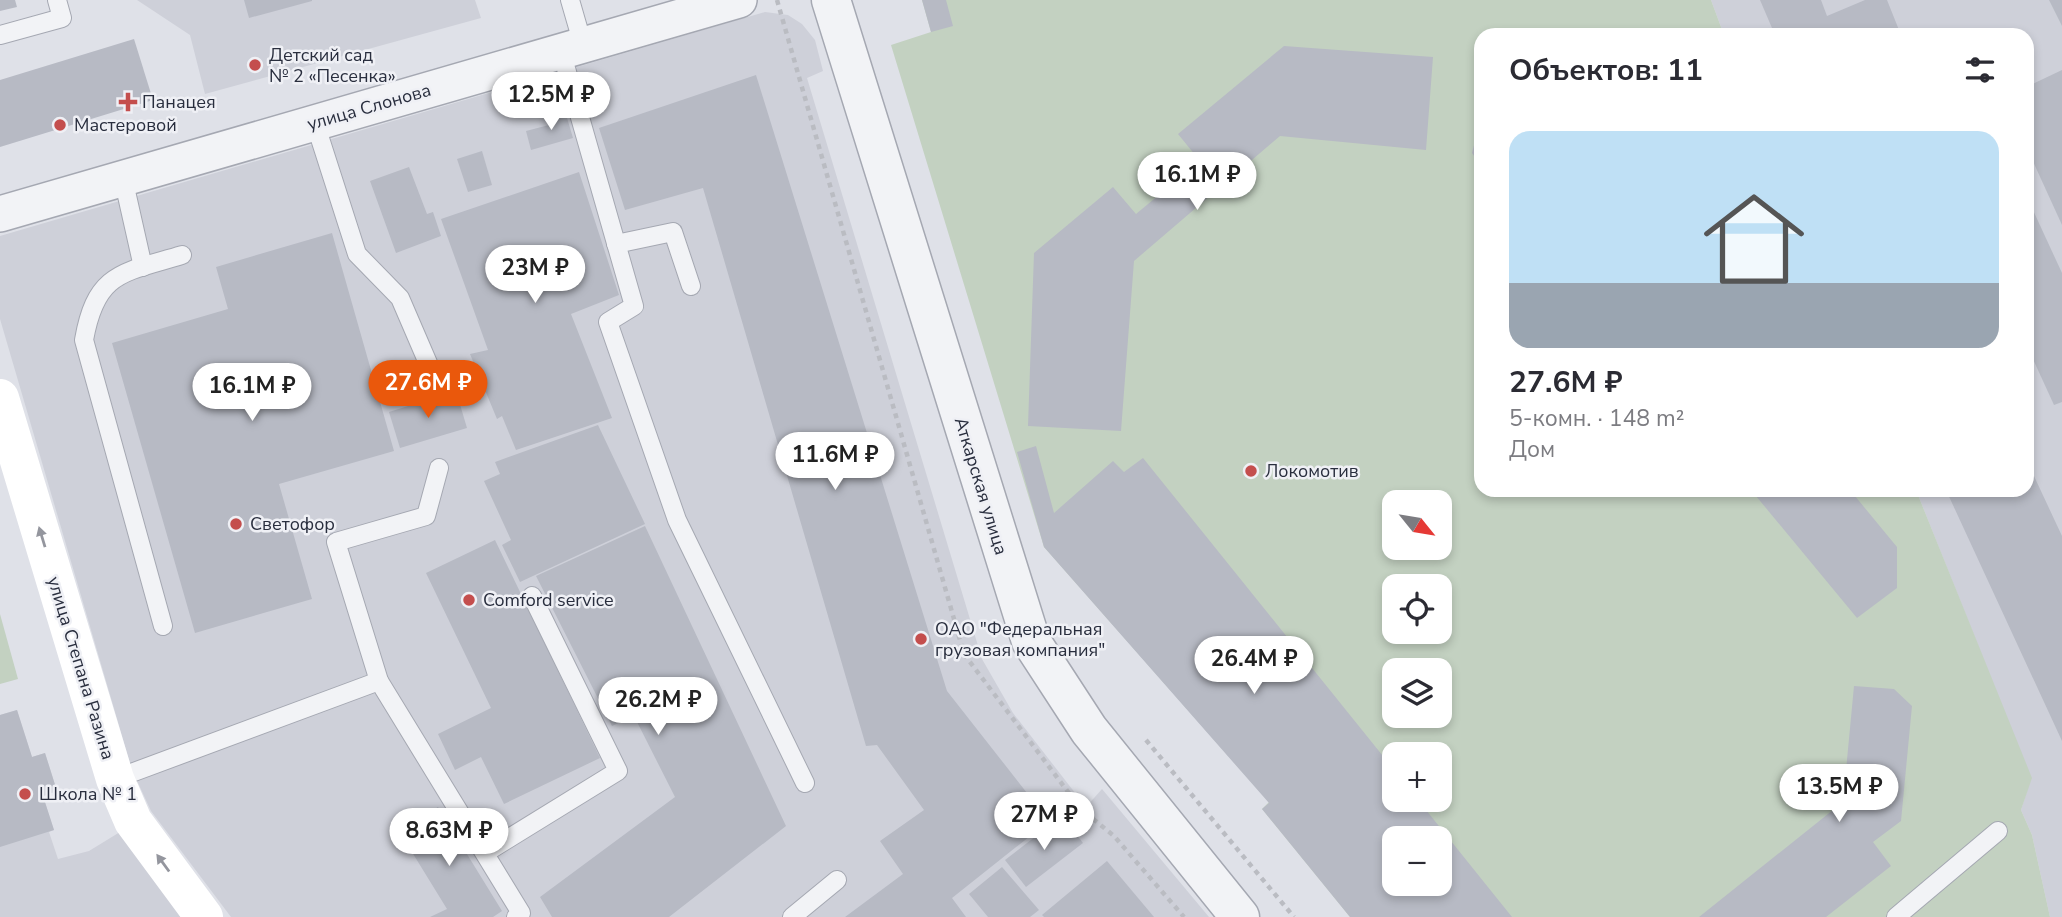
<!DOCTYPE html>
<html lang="ru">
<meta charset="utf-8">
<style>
:root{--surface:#fff;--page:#f2f2f3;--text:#2b2b33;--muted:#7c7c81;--line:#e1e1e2;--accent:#ea580c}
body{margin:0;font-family:"Nunito Sans",sans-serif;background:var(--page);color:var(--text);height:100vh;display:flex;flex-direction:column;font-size:26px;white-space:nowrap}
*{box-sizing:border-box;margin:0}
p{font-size:23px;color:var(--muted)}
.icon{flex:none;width:38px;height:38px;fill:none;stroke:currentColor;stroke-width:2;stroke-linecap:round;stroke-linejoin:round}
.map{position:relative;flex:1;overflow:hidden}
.details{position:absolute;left:1474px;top:28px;width:560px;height:469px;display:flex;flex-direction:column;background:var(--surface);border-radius:21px;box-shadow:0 4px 10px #0003}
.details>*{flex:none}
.needle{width:46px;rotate:120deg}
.controls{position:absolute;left:1382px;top:490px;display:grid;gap:14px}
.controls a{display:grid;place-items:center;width:70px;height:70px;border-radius:14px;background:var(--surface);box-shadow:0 4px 10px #0003;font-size:35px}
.price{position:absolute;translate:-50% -60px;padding:0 16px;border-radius:24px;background:#fff;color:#222;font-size:23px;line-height:46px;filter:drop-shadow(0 2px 4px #0008)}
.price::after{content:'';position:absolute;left:50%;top:42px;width:21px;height:16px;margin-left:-10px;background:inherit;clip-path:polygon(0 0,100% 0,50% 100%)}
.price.active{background:var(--accent);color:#fff}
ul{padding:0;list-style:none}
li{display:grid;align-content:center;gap:14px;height:371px;padding:0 35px}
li+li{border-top:2px solid var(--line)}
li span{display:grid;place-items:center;height:217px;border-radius:21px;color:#555}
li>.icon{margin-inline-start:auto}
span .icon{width:126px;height:126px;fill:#fffc;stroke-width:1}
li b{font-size:30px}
h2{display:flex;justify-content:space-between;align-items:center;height:84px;padding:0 35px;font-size:30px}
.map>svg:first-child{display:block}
.built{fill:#ced0d9}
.green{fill:#c3d1c1;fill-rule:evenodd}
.building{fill:#b7bac4;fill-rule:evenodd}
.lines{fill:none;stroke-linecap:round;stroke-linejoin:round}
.service-casing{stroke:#a5a8b2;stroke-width:20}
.minor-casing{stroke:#a5a8b2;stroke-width:38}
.tertiary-casing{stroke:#a5a8b2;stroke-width:41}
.path{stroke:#babcc2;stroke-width:4.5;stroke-dasharray:5 5;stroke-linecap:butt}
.service{stroke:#f2f3f6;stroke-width:18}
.minor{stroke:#f2f3f6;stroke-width:35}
.tertiary{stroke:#f2f3f6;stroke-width:38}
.secondary{stroke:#fff;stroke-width:38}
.oneway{fill:#94969e}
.poi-dot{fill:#c44e4d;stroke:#eff0f5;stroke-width:2.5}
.labels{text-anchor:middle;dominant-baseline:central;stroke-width:5;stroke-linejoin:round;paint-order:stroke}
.poi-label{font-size:18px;fill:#292e3e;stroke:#eff0f5;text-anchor:start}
.street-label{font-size:18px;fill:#292e3e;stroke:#eff0f5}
</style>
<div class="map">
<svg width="2062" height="917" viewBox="0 0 2062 917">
<rect width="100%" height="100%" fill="#dfe1e8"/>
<g class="built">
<path d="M137,0H475L481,18L205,94L190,35Z"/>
<path d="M1711,0H2062V917H2050L2032,835L2021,810L2031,778L1916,490H2026V35H1724Z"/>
<path d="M765,12L788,15L802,24L815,40L823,71L807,78L982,659L1013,713L1086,807L1102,789L1209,917H231L151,811L132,770L0,319V236Z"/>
<path d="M17,710L32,757L45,753L57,791L43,796L54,830L49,832L58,859L89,851L120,832L187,917H0V715Z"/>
</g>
<g class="green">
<path d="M922,0H1711L1724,35H1480V490H1916L2032,778L2021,810L2032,835L2050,917H1350L1262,809L1269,802L1044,547L891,45L931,32ZM1395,502H1440V548H1395ZM1395,586H1440V632H1395ZM1395,670H1440V716H1395ZM1395,754H1440V800H1395ZM1395,838H1440V884H1395Z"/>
<path d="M0,614L18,679L0,684Z"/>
</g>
<g class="building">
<path d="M0,0H15L17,7L0,11Z"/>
<path d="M244,0H312V1L249,18Z"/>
<path d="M922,0H946L953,26L931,32Z"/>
<path d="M1760,0H1821L1827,16L1865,0H1887L1901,35H1775Z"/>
<path d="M2049,0H2062V26Z"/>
<path d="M134,39L153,100L0,147V80Z"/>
<path d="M1284,46L1433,57L1426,150L1280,136L1134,261L1121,431L1028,426L1034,253L1113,187L1136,214L1200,161L1178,134Z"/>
<path d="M2062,70V225L2026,146V87Z"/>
<path d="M756,75L947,691L1049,821L952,898L966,917H845L903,874L880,841L924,810L877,745L866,746L703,188L625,210L599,128Z"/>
<path d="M565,111L573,138L531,150L526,131L549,125L547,117Z"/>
<path d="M1480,122V164L1472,153Z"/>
<path d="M482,151L492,185L468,192L457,159Z"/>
<path d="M409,167L427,214L433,212L441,236L396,253L370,181Z"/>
<path d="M579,172L619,295L571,314L612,418L516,450L502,416L497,419L470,354L488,350L441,219Z"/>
<path d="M2026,195L2062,273V402L2054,405L2026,344Z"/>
<path d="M332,233L394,451L279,484L312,599L195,633L112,343L228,309L216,267Z"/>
<path d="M456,391L467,428L400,448L389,412Z"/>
<path d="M598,425L645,524L520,582L502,545L511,540L484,481L500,474L495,462Z"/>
<path d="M1036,446L1054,513L1113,461L1124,472L1143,458L1395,771V800H1418L1512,917H1350L1262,809L1269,803L1044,547L1017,452ZM1395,838H1440V884H1395Z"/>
<path d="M2026,459L2062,536V741L1946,490H2026Z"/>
<path d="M1751,490H1850L1897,547V588L1857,618Z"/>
<path d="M645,526L786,826L669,917H552L540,897L675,797L634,716L612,726L536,576Z"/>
<path d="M495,540L600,758L504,804L481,757L455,770L438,734L491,708L426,573Z"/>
<path d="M1854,686L1894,689L1912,706L1901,821L1873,842L1891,866L1826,917H1699L1843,802Z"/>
<path d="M17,710L32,757L45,753L57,791L43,796L54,830L0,847V715Z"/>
<path d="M438,807L502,911L493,917H430L447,909L399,831Z"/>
<path d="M1062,816L1083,843L1026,887L1005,860Z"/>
<path d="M1107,861L1154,917H1044L1042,915Z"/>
<path d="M1002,867L1039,910L1030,917H988L969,894Z"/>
</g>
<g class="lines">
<defs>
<g id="service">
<path d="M570,0L583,45"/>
<path d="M0,35L62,18L57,0"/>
<path d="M561,51L634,306L608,322L677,520L805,783"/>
<path d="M315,123L357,254L400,298L431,370"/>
<path d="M123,178L143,267"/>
<path d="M616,244L673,232L691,286"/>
<path d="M163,626L84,340C96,272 122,273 182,255"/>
<path d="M379,681L521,913L516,917"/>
<path d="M115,779L379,681L336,542L426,516L439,468"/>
<path d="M485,853L618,771L532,596"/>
<path d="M792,917L837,880"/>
<path d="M1896,917L1998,831"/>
</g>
<path id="minor" d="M0,214L739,0"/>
<path id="tertiary" d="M831,0L1031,641L1089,730L1240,917"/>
</defs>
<use href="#service" class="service-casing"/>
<use href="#minor" class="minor-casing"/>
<use href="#tertiary" class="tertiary-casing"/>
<g class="path">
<path d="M777,0L964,654L1081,809L1114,836L1184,917"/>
<path d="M1146,740L1294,917"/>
</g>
<use href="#service" class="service"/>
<use href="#minor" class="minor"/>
<use href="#tertiary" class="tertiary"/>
<path class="secondary" d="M0,398L115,779L133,821L204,917"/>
</g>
<defs><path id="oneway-solid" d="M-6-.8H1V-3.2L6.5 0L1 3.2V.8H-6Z" transform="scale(1.75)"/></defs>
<g class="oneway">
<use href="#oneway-solid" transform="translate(42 537) rotate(-107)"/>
<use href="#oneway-solid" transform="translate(163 863) rotate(-126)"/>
</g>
<g class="poi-dot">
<circle cx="255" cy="65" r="7"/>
<path d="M124.5 91.5h7v7h7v7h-7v7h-7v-7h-7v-7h7z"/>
<circle cx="60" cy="125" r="7"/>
<circle cx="1251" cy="471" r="7"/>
<circle cx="236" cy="524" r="7"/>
<circle cx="469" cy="600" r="7"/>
<circle cx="921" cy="639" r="7"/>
<circle cx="25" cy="794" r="7"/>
</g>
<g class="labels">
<g class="poi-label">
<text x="269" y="55">Детский сад<tspan x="269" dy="21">№ 2 «Песенка»</tspan></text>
<text x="142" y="102">Панацея</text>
<text x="74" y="125">Мастеровой</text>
<text x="1265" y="471">Локомотив</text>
<text x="250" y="524">Светофор</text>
<text x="483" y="600">Comford service</text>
<text x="935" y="629">ОАО "Федеральная<tspan x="935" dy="21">грузовая компания"</tspan></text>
<text x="39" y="794">Школа № 1</text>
</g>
<g class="street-label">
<text transform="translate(369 107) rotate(-16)">улица Слонова</text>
<text transform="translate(981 486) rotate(73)">Аткарская улица</text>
<text transform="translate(81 668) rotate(73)">улица Степана Разина</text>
</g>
</g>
</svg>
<div class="controls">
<a><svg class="needle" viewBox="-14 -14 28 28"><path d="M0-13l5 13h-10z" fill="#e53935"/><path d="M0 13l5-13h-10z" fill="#7c7c81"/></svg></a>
<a><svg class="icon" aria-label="locate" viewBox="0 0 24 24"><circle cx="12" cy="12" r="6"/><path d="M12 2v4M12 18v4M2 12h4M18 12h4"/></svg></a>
<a><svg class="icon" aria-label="layers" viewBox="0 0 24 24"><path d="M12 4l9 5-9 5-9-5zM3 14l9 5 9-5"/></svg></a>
<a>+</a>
<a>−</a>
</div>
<b class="price" style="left:551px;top:132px">12.5M ₽</b>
<b class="price" style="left:1197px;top:212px">16.1M ₽</b>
<b class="price" style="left:535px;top:305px">23M ₽</b>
<b class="price active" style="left:428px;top:420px">27.6M ₽</b>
<b class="price" style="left:252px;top:423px">16.1M ₽</b>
<b class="price" style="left:835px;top:492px">11.6M ₽</b>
<b class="price" style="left:1254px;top:696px">26.4M ₽</b>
<b class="price" style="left:658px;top:737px">26.2M ₽</b>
<b class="price" style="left:1839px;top:824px">13.5M ₽</b>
<b class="price" style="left:1044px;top:852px">27M ₽</b>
<b class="price" style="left:449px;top:868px">8.63M ₽</b>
<section class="details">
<h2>Объектов: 11<svg class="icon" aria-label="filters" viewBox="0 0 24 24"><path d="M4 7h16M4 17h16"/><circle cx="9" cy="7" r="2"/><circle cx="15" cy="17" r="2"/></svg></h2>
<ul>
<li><span style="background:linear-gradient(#bfe0f5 70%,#9aa5b1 0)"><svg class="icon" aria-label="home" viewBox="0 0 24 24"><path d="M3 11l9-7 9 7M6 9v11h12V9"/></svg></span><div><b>27.6M ₽</b><p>5-комн. · 148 m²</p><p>Дом</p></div></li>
</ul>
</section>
</div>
